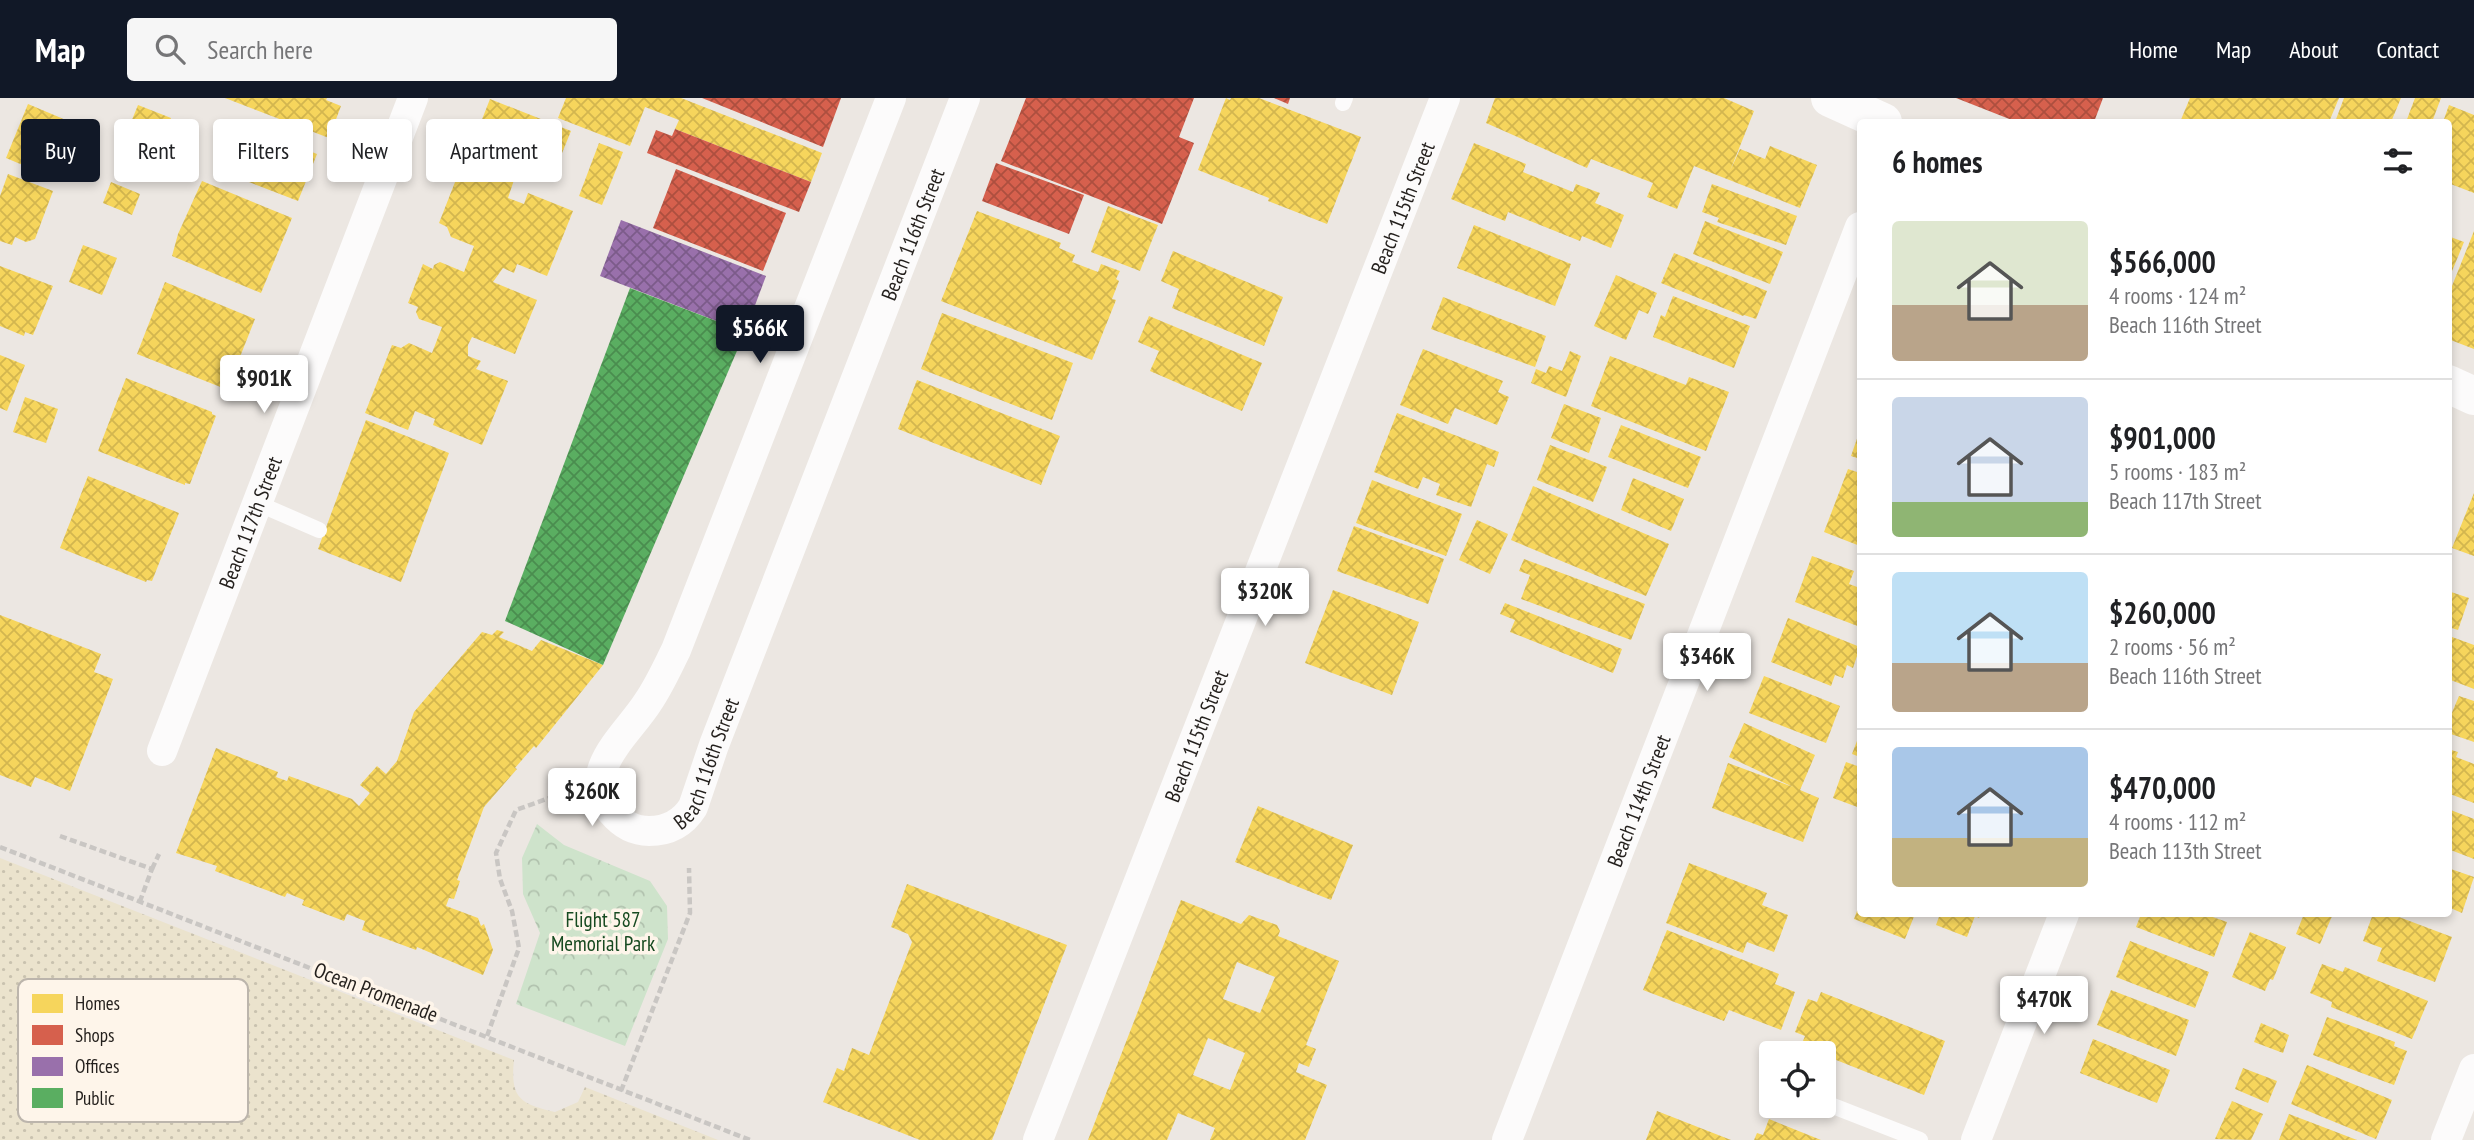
<!DOCTYPE html>
<meta charset="utf-8">
<style>
:root{--surface:#fff;--page:#f6f6f6;--text:#202124;--muted:#757577;--line:#e0e0e0;--accent:#111827}
body{margin:0;font-family:"PT Sans Narrow",sans-serif;background:var(--page);color:var(--text);height:100vh;display:flex;flex-direction:column;font-size:26px;white-space:nowrap}
*{box-sizing:border-box;margin:0}
p{font-size:23px;color:var(--muted)}
.icon{flex:none;width:38px;height:38px;fill:none;stroke:currentColor;stroke-width:2;stroke-linecap:round;stroke-linejoin:round}
.map{position:relative;flex:1;overflow:hidden}
.side{position:absolute;left:1857px;top:21px;width:595px;height:798px;display:flex;flex-direction:column;background:var(--surface);border-radius:7px;box-shadow:0 4px 10px #0003}
.side>*{flex:none}
.hud{position:absolute;left:21px;top:21px;width:665px;height:63px;display:flex;gap:14px}
.controls{position:absolute;left:1759px;top:943px;display:grid;gap:14px}
.controls a{display:grid;place-items:center;width:77px;height:77px;border-radius:7px;background:var(--surface);box-shadow:0 4px 10px #0003;font-size:35px}
.price{position:absolute;translate:-50% -60px;padding:0 16px;border-radius:7px;background:#fff;color:#222;font-size:23px;line-height:46px;filter:drop-shadow(0 2px 4px #0008)}
.price::after{content:'';position:absolute;left:50%;top:42px;width:21px;height:16px;margin-left:-10px;background:inherit;clip-path:polygon(0 0,100% 0,50% 100%)}
.price.selected{background:var(--accent);color:#fff}
ul{padding:0;list-style:none}
li{display:flex;align-items:center;gap:21px;height:175px;padding:0 35px}
li+li{border-top:2px solid var(--line)}
li span{display:grid;place-items:center;flex:none;width:196px;height:140px;border-radius:7px;color:#555}
li>.icon{margin-inline-start:auto}
span .icon{width:84px;height:84px;fill:#fffc;stroke-width:1}
li b{font-size:30px}
h2{display:flex;justify-content:space-between;align-items:center;height:84px;padding:0 35px;font-size:30px}
.chip{padding:0 24px;border-radius:7px;background:var(--surface);box-shadow:0 4px 10px #0003;font-size:24px;line-height:63px}
.chip.selected{background:var(--accent);color:#fff}
header{display:flex;align-items:center;gap:42px;box-sizing:border-box;height:98px;padding:0 35px;background:var(--accent);color:#fff}
header strong{font-size:33px}
nav{display:flex;gap:38px;margin-inline-start:auto;font-size:24px}
.search{width:490px;height:63px;background:var(--page);display:flex;align-items:center;gap:18px;box-sizing:border-box;padding:0 24px;border-radius:7px;color:var(--muted);font-size:26px}
.map>svg:first-child{display:block}
.sand{fill:url(#sand-dots)}
.park{fill:url(#park-crowns)}
.homes{fill:url(#homes-cross-hatch);fill-rule:evenodd}
.shops{fill:url(#shops-cross-hatch)}
.offices{fill:url(#offices-cross-hatch)}
.public{fill:url(#public-cross-hatch)}
.lines{fill:none;stroke-linecap:round;stroke-linejoin:round}
.path{stroke:#c9c6c3;stroke-width:4.5;stroke-dasharray:7 3.5;stroke-linecap:butt}
.service{stroke:#fcfbfb;stroke-width:16}
.minor{stroke:#fcfbfb;stroke-width:30}
.tertiary{stroke:#fcfbfb;stroke-width:38}
.labels{text-anchor:middle;dominant-baseline:central;stroke-width:7;stroke-linejoin:round;paint-order:stroke}
.street-label{font-size:21px;fill:#231f1c;stroke:#fef5ea}
.park-label{font-size:21px;fill:#164a20;stroke:#fef5ea}
.key{fill:#fef5ea;stroke:#bcb5ac;stroke-width:2}
.key-label{font-size:19px;fill:#231f1c}
</style>
<header>
<strong>Map</strong>
<div class="search"><svg class="icon" aria-label="search" viewBox="0 0 24 24"><circle cx="10" cy="10" r="6"/><path d="M15 15l6 6"/></svg>Search here</div>
<nav><a>Home</a><a>Map</a><a>About</a><a>Contact</a></nav>
</header>
<div class="map">
<svg width="2474" height="1042" viewBox="0 0 2474 1042">
<defs>
<pattern id="sand-dots" width="8" height="8" patternUnits="userSpaceOnUse" patternTransform="scale(1.75)"><rect width="8" height="8" fill="#ebe3cd"/><path d="M2 2h.1M6 6h.1" fill="none" stroke="#c9c2af" stroke-width="1.8" stroke-linecap="round"/></pattern>
<pattern id="park-crowns" width="20" height="18" patternUnits="userSpaceOnUse" patternTransform="scale(1.75)"><rect width="20" height="18" fill="#cee3cb"/><path d="M2 6a3 3 0 1 1 6 0M12 15a3 3 0 1 1 6 0" fill="none" stroke="#b1c2ae"/></pattern>
<pattern id="homes-cross-hatch" width="8" height="8" patternUnits="userSpaceOnUse" patternTransform="scale(1.75)"><rect width="8" height="8" fill="#f6d55c"/><path d="M0 0l8 8M0 8l8-8" fill="none" stroke="#d3b64f"/></pattern>
<pattern id="shops-cross-hatch" width="8" height="8" patternUnits="userSpaceOnUse" patternTransform="scale(1.75)"><rect width="8" height="8" fill="#d6604d"/><path d="M0 0l8 8M0 8l8-8" fill="none" stroke="#ad4f3f"/></pattern>
<pattern id="offices-cross-hatch" width="8" height="8" patternUnits="userSpaceOnUse" patternTransform="scale(1.75)"><rect width="8" height="8" fill="#9970ab"/><path d="M0 0l8 8M0 8l8-8" fill="none" stroke="#7c5b8a"/></pattern>
<pattern id="public-cross-hatch" width="8" height="8" patternUnits="userSpaceOnUse" patternTransform="scale(1.75)"><rect width="8" height="8" fill="#5aae61"/><path d="M0 0l8 8M0 8l8-8" fill="none" stroke="#4a8d4f"/></pattern>
</defs>
<rect width="100%" height="100%" fill="#ece7e2"/>
<path class="sand" d="M0,760L514,962C510,1000 520,1006 555,1014L578,1004L585,989L718,1042H0Z"/>
<path class="park" d="M537,726L564,747L650,783L667,808L668,841L625,948L516,906L540,835L523,796L522,760Z"/>
<g class="homes">
<path d="M225,0H327L326,2L341,8L329,40Z"/>
<path d="M566,0H681L822,55L811,84L675,31L679,22L645,9L630,48L558,20Z"/>
<path d="M1226,0L1230,2L1231,0H1259L1361,39L1327,126L1268,103L1269,100L1198,72Z"/>
<path d="M1495,0H1724L1754,13L1730,73L1740,51L1765,61L1770,48L1817,67L1800,110L1694,68L1677,111L1647,99L1653,85L1591,61L1587,70L1486,25Z"/>
<path d="M2190,0H2339L2329,24H2180Z"/>
<path d="M2344,0H2401L2391,24H2335Z"/>
<path d="M2415,0H2441L2432,24H2406Z"/>
<path d="M490,1L571,33L558,65L516,48L510,62L472,47Z"/>
<path d="M28,6L99,36L83,74L51,61L44,76L6,60Z"/>
<path d="M138,7L171,20L158,53L125,39Z"/>
<path d="M2449,7L2474,17V95L2448,85V24H2443Z"/>
<path d="M237,25L317,56L298,103L218,72Z"/>
<path d="M599,45L623,54L602,107L579,98Z"/>
<path d="M1474,45L1526,66L1523,74L1573,94L1576,86L1600,95L1595,105L1624,117L1611,150L1582,138L1580,143L1508,114L1505,123L1451,101Z"/>
<path d="M466,56L516,76L508,100L524,106L528,95L573,113L547,178L517,166L514,175L503,170L493,184L537,202L515,256L472,239L468,247V258L481,263L476,271L508,283L482,347L433,327L435,321L415,313L408,332L365,315L392,247L401,250L409,245L432,255L442,229L419,221L416,214L418,209L408,205L423,166L433,171L434,167L440,164L464,174L474,148L451,139L447,129L439,125Z"/>
<path d="M8,76L53,93L35,141L26,144L15,139L12,147L0,143V98Z"/>
<path d="M202,83L292,120L261,195L172,158L178,136Z"/>
<path d="M111,84L140,96L132,117L103,105Z"/>
<path d="M1712,86L1797,118L1786,147L1717,124L1719,120L1702,114Z"/>
<path d="M1108,108L1158,127L1140,173L1091,154Z"/>
<path d="M977,113L1061,145L1059,150L1075,157L1072,164L1098,174L1101,166L1120,173L1116,181L1119,183L1112,201L1116,202L1092,262L941,203Z"/>
<path d="M1705,123L1783,154L1770,186L1693,156Z"/>
<path d="M1474,127L1571,166L1555,208L1457,170Z"/>
<path d="M2474,133V251L2448,241V198Z"/>
<path d="M2448,138L2464,144L2448,183Z"/>
<path d="M83,147L117,160L102,197L69,184Z"/>
<path d="M1173,153L1283,199L1264,248L1172,210L1179,191L1161,183Z"/>
<path d="M1674,155L1767,193L1756,221L1744,217L1743,218L1661,185Z"/>
<path d="M0,168L53,188L33,237L25,234L24,238L0,228Z"/>
<path d="M1616,177L1657,195L1648,216L1639,212L1626,242L1594,228Z"/>
<path d="M165,184L255,221L228,289L224,288L223,290L137,256Z"/>
<path d="M1673,198L1750,228L1734,270L1653,239L1661,217L1665,219Z"/>
<path d="M1443,199L1546,238L1535,269L1431,231Z"/>
<path d="M942,215L1073,265L1052,322L921,271Z"/>
<path d="M1149,218L1262,265L1242,313L1150,273L1159,253L1138,244Z"/>
<path d="M1423,251L1503,283L1498,294L1509,299L1497,327L1455,310L1448,326L1400,307Z"/>
<path d="M1570,253L1581,258L1566,299L1531,285L1536,271L1546,275L1549,268L1562,273Z"/>
<path d="M0,257L25,267L7,313L0,310Z"/>
<path d="M1610,258L1686,287L1689,279L1729,294L1706,353L1591,308Z"/>
<path d="M126,280L212,314V316L216,318L190,386L185,385V387L98,353Z"/>
<path d="M917,282L1060,338L1041,387L898,331Z"/>
<path d="M25,299L58,311L46,345L13,334Z"/>
<path d="M1564,306L1601,320L1589,355L1551,340Z"/>
<path d="M1397,315L1499,354L1494,369L1487,366L1471,409L1436,397L1440,386L1423,379L1418,391L1374,374Z"/>
<path d="M366,322L449,355L401,484L318,451Z"/>
<path d="M1621,327L1701,359L1688,390L1608,359Z"/>
<path d="M1860,332V361L1851,358Z"/>
<path d="M1550,347L1607,369L1593,404L1537,382Z"/>
<path d="M1848,371L1860,375V448L1824,434Z"/>
<path d="M88,378L179,415L152,483L147,482L146,484L60,450Z"/>
<path d="M1633,380L1684,401L1671,433L1621,412Z"/>
<path d="M1372,382L1462,416L1446,458L1356,425Z"/>
<path d="M1533,388L1669,446L1646,498L1511,442Z"/>
<path d="M2474,395V458L2452,450Z"/>
<path d="M1477,422L1508,436L1490,476L1459,462Z"/>
<path d="M1354,428L1444,461L1428,506L1337,473Z"/>
<path d="M1812,458L1854,473L1849,486L1860,490V529L1795,504Z"/>
<path d="M1524,461L1645,506L1631,542L1521,501L1530,477L1519,473Z"/>
<path d="M1333,492L1419,524L1392,597L1305,565Z"/>
<path d="M2448,493L2469,500L2458,532L2448,529Z"/>
<path d="M1505,505L1622,551L1613,575L1510,534L1515,522L1500,516Z"/>
<path d="M0,517L101,556L94,574L113,581L70,693L35,679L31,689L0,677Z"/>
<path d="M1788,520L1860,549L1853,570L1847,567L1843,580L1835,577L1831,588L1771,564Z"/>
<path d="M497,532L504,534L499,539L532,553L541,542L603,567L536,650L534,648L515,670L517,671L484,709L457,782L460,783L454,801L449,800L446,808L478,820L481,828L484,826L493,852L483,877L417,849L416,852L362,832L365,823L347,816L344,823L302,807L304,802L287,795L285,799L215,773L217,768L176,755L216,650L278,674L276,679L287,683L289,678L352,701L359,708L370,695L360,687L377,668L386,676L397,663L414,614L482,534L492,537Z"/>
<path d="M2452,539L2474,547V591L2448,581V548Z"/>
<path d="M1764,578L1840,608L1826,645L1749,615Z"/>
<path d="M2459,598L2474,603V644L2448,635V624Z"/>
<path d="M1744,625L1815,657L1800,692L1819,700L1803,744L1712,710L1728,665L1793,689L1729,659Z"/>
<path d="M1860,635V659L1852,656Z"/>
<path d="M2448,651L2458,654L2456,659L2474,666V705L2450,696L2448,701Z"/>
<path d="M1846,664L1860,669V710L1833,700Z"/>
<path d="M1258,708L1353,747L1331,802L1235,764Z"/>
<path d="M2448,711L2474,721V761L2448,751Z"/>
<path d="M1689,765L1767,795L1762,807L1788,817L1774,854L1747,844L1743,855L1666,825Z"/>
<path d="M2448,770L2474,779L2462,815L2448,809Z"/>
<path d="M907,786L1067,847L992,1042H920L823,1004L837,970L844,973L852,950L869,957L912,844L908,836L891,829Z"/>
<path d="M1181,802L1241,826L1249,817L1277,827L1280,833L1278,838L1339,863L1306,947L1316,951L1309,969L1299,965L1296,974L1327,987L1305,1042H1210L1215,1030L1178,1015L1167,1042H1088ZM1237,864L1275,879L1260,915L1223,901ZM1208,940L1245,955L1230,992L1193,977Z"/>
<path d="M1860,805V816H1915L1905,841L1854,821Z"/>
<path d="M1940,816H1980L1979,820L1975,818L1967,839L1936,827Z"/>
<path d="M2141,816H2204L2227,824L2214,859L2136,829Z"/>
<path d="M2304,816H2333L2320,846L2296,836Z"/>
<path d="M2373,816H2391L2452,839L2435,884L2377,863L2382,850L2363,843Z"/>
<path d="M1667,832L1779,876L1775,886L1795,894L1781,932L1729,912L1724,923L1643,892Z"/>
<path d="M2250,834L2286,849L2273,882L2270,881L2265,893L2232,879Z"/>
<path d="M2130,843L2209,874L2195,910L2116,879Z"/>
<path d="M2322,866L2343,874L2345,869L2428,903L2412,941L2331,909L2332,904L2310,895Z"/>
<path d="M2111,892L2189,922L2176,958L2097,927Z"/>
<path d="M1821,894L1945,943L1924,997L1801,948L1805,938L1795,934L1808,901L1817,904Z"/>
<path d="M2327,919L2395,944L2394,948L2407,953L2394,987L2313,957Z"/>
<path d="M2261,925L2289,937L2283,955L2254,944Z"/>
<path d="M2093,941L2170,972L2157,1005L2080,975Z"/>
<path d="M2307,967L2392,1002L2376,1041L2291,1006Z"/>
<path d="M2243,970L2277,983L2268,1005L2235,991Z"/>
<path d="M2232,1003L2263,1016L2251,1042L2215,1041Z"/>
<path d="M1657,1013L1731,1042H1646Z"/>
<path d="M2289,1016L2357,1042H2279Z"/>
<path d="M1769,1021L1821,1042H1754L1757,1035L1763,1037Z"/>
</g>
<g class="shops">
<path d="M702,0H841L823,49Z"/>
<path d="M1026,0H1194L1179,39L1194,45L1162,126L1001,63Z"/>
<path d="M1274,0H1290L1288,6Z"/>
<path d="M1956,0H2103L2094,24H2017Z"/>
<path d="M675,31L811,84L799,114L647,55L656,32L672,38Z"/>
<path d="M996,65L1084,97L1069,136L982,103Z"/>
<path d="M676,71L786,115L763,173L653,130Z"/>
</g>
<path class="offices" d="M621,122L766,178L745,234L600,178Z"/>
<path class="public" d="M630,190L745,234L603,567L505,523Z"/>
<g class="lines">
<g class="path">
<path d="M60,738L152,771L140,803"/>
<path d="M0,749L750,1042"/>
<path d="M152,771L159,756"/>
<path d="M487,938L519,850L512,813L500,781L496,755L516,712L563,695"/>
<path d="M621,993L690,815L689,770"/>
</g>
<g class="service">
<path d="M1343,5L1345,0"/>
<path d="M257,405L319,432"/>
<path d="M1833,1008L1920,1042"/>
</g>
<g class="minor">
<path id="s1" d="M891,0L676,552C667,570 659,588 648,604C628,636 577,675 612,714C622,726 633,733 649,733C668,733 683,725 693,709L714,647L965,0"/>
<path id="s2" d="M162,653L413,0"/>
<path id="s3" d="M1038,1042L1445,0"/>
<path id="s4" d="M1507,1042L1860,129"/>
<path d="M1976,1042L2064,816"/>
<path d="M2446,1042L2474,971"/>
</g>
<g class="tertiary">
<path d="M1830,0L1883,24"/>
<path d="M2448,286L2474,298"/>
</g>
</g>
<g class="labels">
<g class="street-label">
<text stroke="none"><textPath href="#s3" startOffset="1001">Beach 115th Street</textPath></text>
<text stroke="none"><textPath href="#s1" startOffset="1488">Beach 116th Street</textPath></text>
<text stroke="none"><textPath href="#s2" startOffset="245">Beach 117th Street</textPath></text>
<text stroke="none"><textPath href="#s3" startOffset="434">Beach 115th Street</textPath></text>
<text stroke="none"><textPath href="#s1" startOffset="920">Beach 116th Street</textPath></text>
<text stroke="none"><textPath href="#s4" startOffset="364">Beach 114th Street</textPath></text>
<text transform="translate(376 894) rotate(21)">Ocean Promenade</text>
</g>
<g class="park-label">
<text x="603" y="821">Flight 587<tspan x="603" dy="24">Memorial Park</tspan></text>
</g>
</g>
<rect x="18" y="881" width="230" height="143" rx="10" class="key"/>
<rect x="32" y="896" width="31" height="19" fill="#f6d55c"/>
<rect x="32" y="927" width="31" height="20" fill="#d6604d"/>
<rect x="32" y="959" width="31" height="19" fill="#9970ab"/>
<rect x="32" y="990" width="31" height="20" fill="#5aae61"/>
<g class="key-label">
<text x="75" y="912">Homes</text>
<text x="75" y="944">Shops</text>
<text x="75" y="975">Offices</text>
<text x="75" y="1007">Public</text>
</g>
</svg>
<div class="controls">
<a><svg class="icon" aria-label="locate" viewBox="0 0 24 24"><circle cx="12" cy="12" r="6"/><path d="M12 2v4M12 18v4M2 12h4M18 12h4"/></svg></a>
</div>
<b class="price selected" style="left:760px;top:267px">$566K</b>
<b class="price" style="left:264px;top:317px">$901K</b>
<b class="price" style="left:1265px;top:530px">$320K</b>
<b class="price" style="left:1707px;top:595px">$346K</b>
<b class="price" style="left:592px;top:730px">$260K</b>
<b class="price" style="left:2044px;top:938px">$470K</b>
<div class="hud">
<a class="chip selected">Buy</a>
<a class="chip">Rent</a>
<a class="chip">Filters</a>
<a class="chip">New</a>
<a class="chip">Apartment</a>
</div>
<section class="side">
<h2>6 homes<svg class="icon" aria-label="filters" viewBox="0 0 24 24"><path d="M4 7h16M4 17h16"/><circle cx="9" cy="7" r="2"/><circle cx="15" cy="17" r="2"/></svg></h2>
<ul>
<li><span style="background:linear-gradient(#dfe7d0 60%,#b9a48a 0)"><svg class="icon" aria-label="home" viewBox="0 0 24 24"><path d="M3 11l9-7 9 7M6 9v11h12V9"/></svg></span><div><b>$566,000</b><p>4 rooms · 124 m²</p><p>Beach 116th Street</p></div></li>
<li><span style="background:linear-gradient(#c9d6e8 75%,#8fb573 0)"><svg class="icon" aria-label="home" viewBox="0 0 24 24"><path d="M3 11l9-7 9 7M6 9v11h12V9"/></svg></span><div><b>$901,000</b><p>5 rooms · 183 m²</p><p>Beach 117th Street</p></div></li>
<li><span style="background:linear-gradient(#bfe0f5 65%,#b9a48a 0)"><svg class="icon" aria-label="home" viewBox="0 0 24 24"><path d="M3 11l9-7 9 7M6 9v11h12V9"/></svg></span><div><b>$260,000</b><p>2 rooms · 56 m²</p><p>Beach 116th Street</p></div></li>
<li><span style="background:linear-gradient(#a9c7e8 65%,#c2b280 0)"><svg class="icon" aria-label="home" viewBox="0 0 24 24"><path d="M3 11l9-7 9 7M6 9v11h12V9"/></svg></span><div><b>$470,000</b><p>4 rooms · 112 m²</p><p>Beach 113th Street</p></div></li>
</ul>
</section>
</div>
